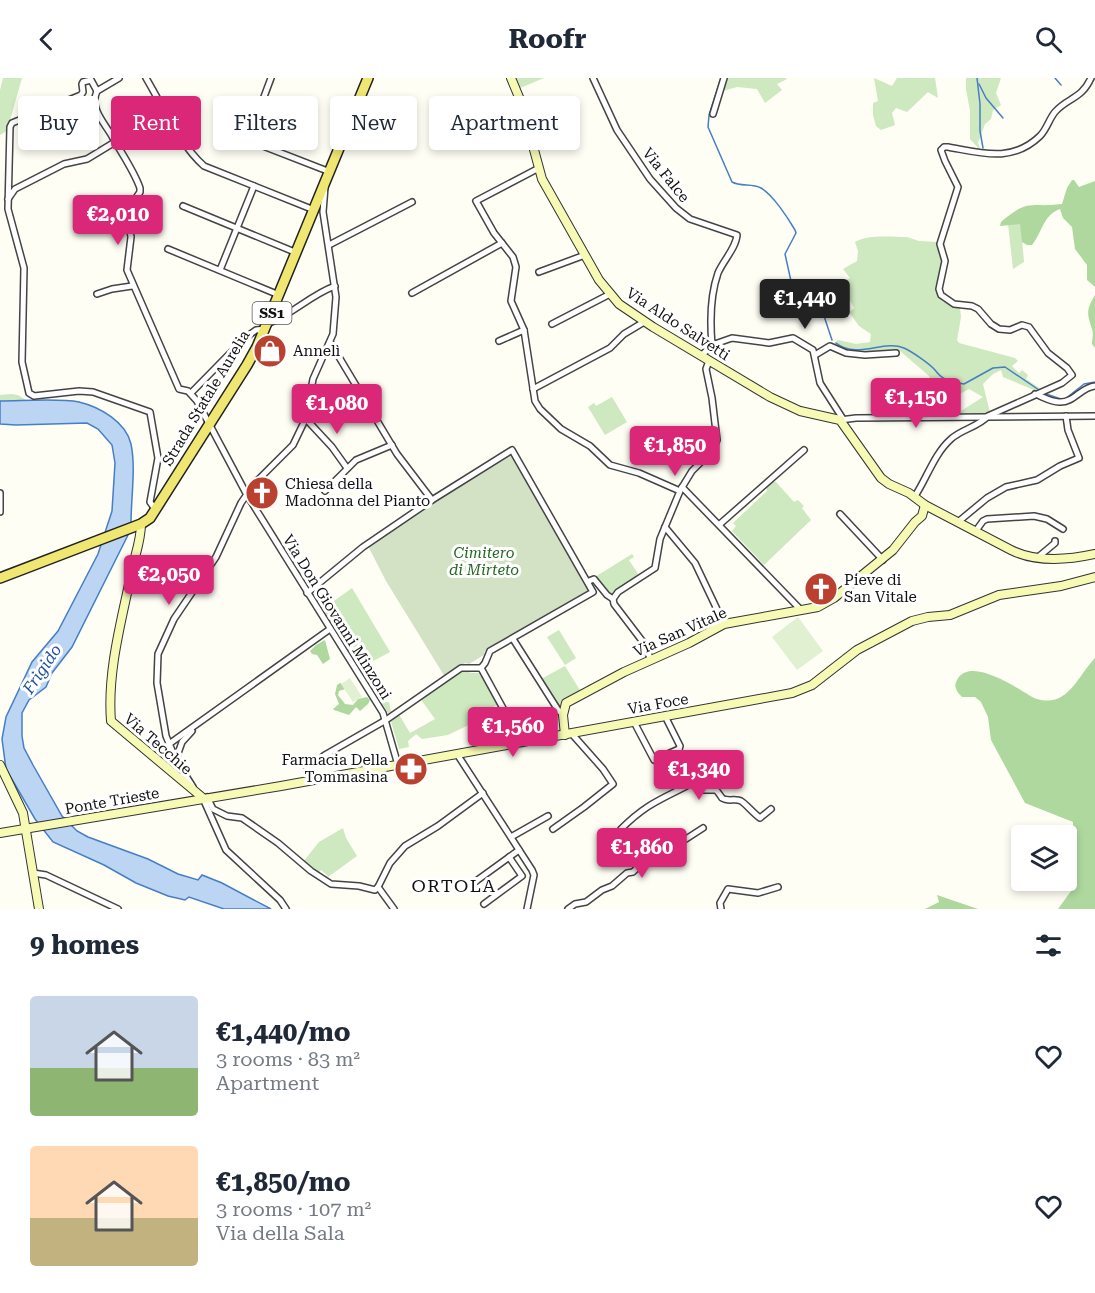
<!DOCTYPE html>
<meta charset="utf-8">
<style>
:root{--surface:#fff;--page:#f6f6f7;--text:#1f2937;--muted:#747a83;--accent:#db2777}
body{margin:0;font-family:"Roboto Serif",serif;background:var(--page);color:var(--text);height:100vh;display:flex;flex-direction:column;font-size:22px;white-space:nowrap}
*{box-sizing:border-box;margin:0}
p{font-size:20px;color:var(--muted)}
.icon{flex:none;width:33px;height:33px;fill:none;stroke:currentColor;stroke-width:2;stroke-linecap:round;stroke-linejoin:round}
.map{position:relative;height:831px;overflow:hidden}
.panel{display:flex;flex-direction:column;background:var(--surface);flex:1}
.panel>*{flex:none}
.banner{position:absolute;left:18px;top:18px;width:600px;height:54px;display:flex;gap:12px}
.fabs{position:absolute;left:1011px;top:747px;display:grid;gap:12px}
.fabs a{display:grid;place-items:center;width:66px;height:66px;border-radius:6px;background:var(--surface);box-shadow:0 3px 9px #0003;font-size:30px}
.price{position:absolute;translate:-50% -51px;padding:0 14px;border-radius:6px;background:var(--accent);color:#fff;font-size:20px;line-height:39px;filter:drop-shadow(0 2px 3px #0008)}
.price::after{content:'';position:absolute;left:50%;top:36px;width:18px;height:14px;margin-left:-9px;background:inherit;clip-path:polygon(0 0,100% 0,50% 100%)}
.price.selected{background:#222;color:#fff}
ul{padding:0;list-style:none}
li{display:flex;align-items:center;gap:18px;height:150px;padding:0 30px}
li span{display:grid;place-items:center;flex:none;width:168px;height:120px;border-radius:6px;color:#555}
li>.icon{margin-inline-start:auto}
span .icon{width:72px;height:72px;fill:#fffc;stroke-width:1}
li b{font-size:26px}
h2{display:flex;justify-content:space-between;align-items:center;height:72px;padding:0 30px;font-size:26px}
.pill{padding:0 21px;border-radius:6px;background:var(--surface);box-shadow:0 3px 9px #0003;font-size:21px;line-height:54px}
.pill.selected{background:var(--accent);color:#fff}
header{display:flex;justify-content:space-between;align-items:center;height:78px;padding:0 30px;background:var(--surface);font-size:27px;font-weight:700}
.map>svg:first-child{display:block}
.green{fill:#cee8bf}
.forest{fill:#afd89f}
.cemetery{fill:#d3e1c5}
.pitch{fill:#e0f0d1}
.water{fill:#bcd5f3;stroke:#477ec6;stroke-width:1.5}
.lines{fill:none;stroke-linecap:round;stroke-linejoin:round}
.stream{stroke:#477ec6;stroke-width:1.5}
.street-casing{stroke:#444;stroke-width:8}
.secondary-casing{stroke:#333;stroke-width:10}
.primary-casing{stroke:#222;stroke-width:12}
.street{stroke:#fff;stroke-width:5}
.secondary{stroke:#f6fab4;stroke-width:8}
.primary{stroke:#f0e773;stroke-width:9}
.labels{text-anchor:middle;dominant-baseline:central;stroke-width:6;stroke-linejoin:round;paint-order:stroke}
.shield{fill:#fff;stroke:#585858;stroke-width:1.5}
.shield-label{font-size:14px;font-weight:bold;fill:#111}
.street-label{font-size:15px;fill:#111;stroke:#fff}
.poi-label{font-size:15px;fill:#111;stroke:#fff;text-anchor:start}
.park-label{font-size:15px;font-style:italic;fill:#266623;stroke:#fff}
.water-label{font-size:16px;font-style:italic;fill:#20519d;stroke:#fff}
.quarter-label{font-size:18px;letter-spacing:1.5px;fill:#111;stroke:#fff}
</style>
<header><svg class="icon" aria-label="back" viewBox="0 0 24 24"><path d="M15 5l-7 7 7 7"/></svg>Roofr<svg class="icon" aria-label="search" viewBox="0 0 24 24"><circle cx="10" cy="10" r="6"/><path d="M15 15l6 6"/></svg></header>
<div class="map">
<svg width="1095" height="831" viewBox="0 0 1095 831">
<rect width="100%" height="100%" fill="#fefef5"/>
<g class="green">
<path d="M3,0H22L7,53L0,57V12Z"/>
<path d="M516,0H544L520,10Z"/>
<path d="M727,0H786L787,1L777,6L782,12L765,25L757,11L737,9L723,13Z"/>
<path d="M874,0L892,8L897,0H935L938,20L928,14L907,34L896,30L892,35L895,47L881,52L876,48L873,37V25L878,23Z"/>
<path d="M966,0H1001L996,15L1001,27L993,32L991,41L985,46L978,65L981,73L970,61V33L966,11Z"/>
<path d="M1008,146H1020L1021,149L1024,184L1013,191Z"/>
<path d="M907,159L919,163L938,164L943,182L936,214L942,223L960,230L961,239L957,262L959,265L1015,280L1018,283L1012,288L1019,295L1022,292L1028,297L1026,301L1041,311L1036,313L1003,299L1001,292L993,296L983,306L990,335H958L983,319L969,311L958,317L939,312L928,297L900,273C873,272 859,281 833,267L838,262L856,266L870,264L871,256L859,248L849,234L854,230L848,219L837,224L830,210L850,200L843,191L857,183L858,173L855,164C868,156 892,159 907,159Z"/>
<path d="M11,316L18,317L29,324L0,323V317Z"/>
<path d="M612,319L627,344L605,357L588,329L594,325L596,328Z"/>
<path d="M771,403L776,404L794,424L798,422L804,428L802,430L811,442L764,487L732,453L736,448L733,445L767,413L766,408Z"/>
<path d="M632,476L634,479L629,482L640,499L614,516L608,517L595,499Z"/>
<path d="M352,510L390,574L360,590L323,531Z"/>
<path d="M559,552L576,580L565,587L547,559Z"/>
<path d="M565,588L581,614L565,622L559,631L541,601Z"/>
<path d="M461,592L472,595H481L497,627L487,632L489,637L448,657L422,661L416,656L408,663L409,669L399,671L390,640L398,635L410,655L435,641L420,620Z"/>
<path d="M365,593L385,624H389L391,634L388,635L362,594Z"/>
<path d="M343,750L346,760L357,778L328,799L327,797L321,792L318,796L303,784L319,764Z"/>
</g>
<g class="forest">
<path d="M1072,102H1074L1079,109L1095,103V209L1087,202V187L1075,171L1072,149L1063,140L1060,131C1043,137 1042,155 1032,167H1027L1022,164L1020,146L1000,148L1001,144C1029,120 1030,130 1062,126L1067,110Z"/>
<path d="M1095,217V270L1092,266C1092,262 1094,255 1092,251C1087,235 1086,232 1095,217Z"/>
<path d="M325,562L330,581L323,586L317,577L312,576L310,573L316,567Z"/>
<path d="M1095,580V831H1058L1074,809L1073,744L1025,725L991,662L988,639L981,624L975,619H962C957,614 953,609 957,602C970,577 1018,611 1034,620C1067,632 1076,600 1095,580Z"/>
<path d="M340,605L344,607L345,611L339,613L338,617L345,626L353,627L358,621L367,619L370,622L368,626L360,633L356,629L349,637L334,632L333,631L339,626L335,616L337,607Z"/>
<path d="M937,817L978,831H925L939,824Z"/>
</g>
<path class="cemetery" d="M512,375L589,513L485,573L484,577L469,586L465,585L445,599L386,503L368,468Z"/>
<g class="pitch">
<path d="M798,539L823,573L797,592L772,559Z"/>
<path d="M350,600L362,619L353,624L341,606Z"/>
</g>
<path class="water" d="M0,323C22,323 59,320 79,324C100,329 126,344 131,366C136,390 131,420 131,445L128,457L72,569L52,595L46,609L29,622L22,635V658L24,670L33,687L62,738L77,753L88,759L148,781L178,796L198,802L202,797L222,805L271,831H224L189,819L185,822L168,818L136,805L104,787L53,764L35,741L6,691L2,661L6,639L32,584L58,553L98,476L112,433L115,385L112,367L98,351L87,345L16,347L0,346Z"/>
<g class="lines">
<g class="stream">
<path d="M721,0L709,37L708,49L732,104C741,109 752,105 761,110C773,117 788,140 795,152L796,155L785,176L791,203L801,221L818,230L823,235L832,262"/>
<path d="M977,0L980,26V53L983,70"/>
<path d="M1055,0L1061,7"/>
<path d="M979,6L986,20L1003,40"/>
<path d="M836,265C858,282 883,261 904,270C911,273 930,286 935,292C938,296 941,299 945,301C951,304 958,305 964,306L993,290L1005,289L1039,312"/>
<path d="M1043,315L1061,321"/>
<path d="M1065,321L1084,306L1095,304"/>
</g>
<defs>
<g id="street">
<path d="M119,0L97,13C89,31 105,45 113,60C122,76 134,93 140,110V114L127,133L131,159L127,192L179,311L188,313L197,323L247,417L383,635L398,687"/>
<path d="M146,0C162,27 180,67 204,88L314,132"/>
<path d="M271,0L249,59L250,63L330,94"/>
<path d="M593,0L617,52L650,101L676,130L690,141L737,157C736,170 723,183 718,195C710,218 710,244 712,267L701,278"/>
<path d="M97,13L91,2L83,4L82,6L83,14L81,17L12,45L10,49L8,131L24,190L22,284L29,315L34,318L79,313L93,314L150,334L158,380L150,424L155,431"/>
<path d="M713,36L724,0"/>
<path d="M539,90L476,123L494,155L513,179L516,189L511,223L524,252L535,323L540,331L561,351L590,368L610,387L639,395L680,413L660,461L655,490L618,514L613,521"/>
<path d="M8,121L15,111L64,86L87,81L115,64"/>
<path d="M183,128L297,175"/>
<path d="M329,167L412,124"/>
<path d="M168,171L279,217"/>
<path d="M220,192L254,108"/>
<path d="M539,194L585,177"/>
<path d="M412,215L502,165"/>
<path d="M97,216L112,211L132,208"/>
<path d="M267,246C292,237 310,217 335,208"/>
<path d="M552,246L610,216"/>
<path d="M499,263L524,252"/>
<path d="M330,264L397,376L432,422"/>
<path d="M712,267L732,260L769,265L793,260L813,272L820,305L843,341"/>
<path d="M815,277L830,268L846,275L865,277L896,275"/>
<path d="M533,311L610,270L624,256L644,244"/>
<path d="M191,315L245,260L256,252L265,251"/>
<path d="M1035,316C1043,319 1051,324 1059,324C1074,325 1081,309 1095,308"/>
<path d="M306,341L332,369L347,390"/>
<path d="M840,342L856,340L1095,338"/>
<path d="M682,409L801,532"/>
<path d="M681,411L692,393L712,373L717,362L712,320L706,291L709,283"/>
<path d="M325,413L356,382L392,367"/>
<path d="M0,415V434"/>
<path d="M915,418C927,400 934,376 951,361C962,351 978,349 988,338L1062,305L1072,297L1067,290L1048,275L1029,249L1022,247L1010,252L999,251L991,246L978,231L972,228L954,226L941,217L939,211L945,183L940,166L958,109L945,83L941,72L944,69H948C982,75 1012,85 1040,58C1047,51 1049,41 1055,34C1068,19 1081,22 1091,0"/>
<path d="M840,436L883,482"/>
<path d="M958,444L987,420L1006,409L1037,402L1060,388L1079,380L1068,352L1066,338"/>
<path d="M720,446L804,372"/>
<path d="M665,449L695,485L724,546"/>
<path d="M975,454L983,443L987,441L1034,438L1047,441L1063,451"/>
<path d="M1037,480L1055,465V463"/>
<path d="M589,503L594,501L607,517L613,521L614,526L643,564L651,582"/>
<path d="M307,515L363,469L432,422L512,372L593,514L490,573L485,585L481,590"/>
<path d="M513,561L558,632L563,637"/>
<path d="M481,590L522,665"/>
<path d="M665,638L680,668L677,677L702,712H716C718,714 720,717 722,720C728,724 736,720 741,723C745,725 753,735 760,740L771,731"/>
<path d="M634,644L654,682L679,671"/>
<path d="M169,666L330,551"/>
<path d="M457,676L532,792L534,797L527,831"/>
<path d="M176,681L182,664L192,653"/>
<path d="M312,702L307,691L325,677L386,642L461,590H481"/>
<path d="M193,709L176,682L166,658L157,605L158,576L174,541L216,479L241,425L254,406L293,367L306,340L313,301L333,256L336,219L323,134L325,109"/>
<path d="M207,719L213,731L227,738L242,740L278,765L311,793L331,806L359,808L375,812L378,809"/>
<path d="M205,725L226,772L280,822L286,831"/>
<path d="M553,751L584,729L613,706L603,691L572,656"/>
<path d="M621,751C648,724 663,721 694,704"/>
<path d="M511,759L548,738"/>
<path d="M33,795L46,797L118,831"/>
<path d="M472,806L519,772"/>
<path d="M378,809L390,785L405,768L438,748L483,715"/>
<path d="M378,809L394,831"/>
<path d="M484,826L522,798L509,779"/>
<path d="M568,831L575,826L586,824L602,812L612,808L627,795L633,794L637,790L650,784L678,763L686,761L703,750"/>
<path d="M721,831L720,825L728,811L758,815L778,809"/>
</g>
<g id="secondary">
<path d="M511,0L521,24L542,101L599,202L619,226L653,249L770,319L800,333L840,342L881,400L889,406L909,415L925,427L1011,472C1037,485 1068,482 1095,476"/>
<path d="M141,446C141,462 135,477 132,492C122,541 107,593 111,643L203,720"/>
<path d="M565,657L563,637L566,625L624,594L689,565L724,546L818,529L834,520L893,472L915,444L922,438L925,427"/>
<path d="M0,687L23,735L39,831"/>
<path d="M0,755L281,708L792,615L812,607L857,572L912,543L928,539L950,537L999,517L1061,508L1095,499"/>
</g>
<path id="primary" d="M0,500L141,446L150,440L247,287L257,269L368,0"/>
</defs>
<use href="#street" class="street-casing"/>
<use href="#secondary" class="secondary-casing"/>
<use href="#primary" class="primary-casing"/>
<use href="#street" class="street"/>
<use href="#secondary" class="secondary"/>
<use href="#primary" class="primary"/>
</g>
<defs>
<symbol id="shop-disc" viewBox="-11 -11 22 22"><circle r="9.5" fill="#ba402f" stroke="#fff"/><path d="M-5-2.5h2.3a2.7 3.5 0 0 1 5.4 0H5L5.5 6h-11ZM-1.5-2.5h3a1.5 2.3 0 0 0-3 0Z" fill="#fff"/></symbol>
<symbol id="church-disc" viewBox="-11 -11 22 22"><circle r="9.5" fill="#ba402f" stroke="#fff"/><path d="M-1.2-6h2.4v3.5h3.3v2.4h-3.3V6h-2.4V-.1h-3.3v-2.4h3.3Z" fill="#fff"/></symbol>
<symbol id="pharmacy-disc" viewBox="-11 -11 22 22"><circle r="9.5" fill="#ba402f" stroke="#fff"/><path d="M-2-6h4v4h4v4h-4v4h-4v-4h-4v-4h4Z" fill="#fff"/></symbol>
</defs>
<g fill-rule="evenodd">
<use href="#shop-disc" x="251" y="254" width="38" height="38"/>
<use href="#church-disc" x="243" y="396" width="38" height="38"/>
<use href="#church-disc" x="802" y="492" width="38" height="38"/>
<use href="#pharmacy-disc" x="392" y="672" width="38" height="38"/>
</g>
<g class="labels">
<rect class="shield" x="252.5" y="224" width="39" height="22" rx="4.5"/>
<g class="shield-label">
<text x="272" y="235">SS1</text>
</g>
<g class="street-label">
<text transform="translate(666 97) rotate(51)">Via Falce</text>
<text transform="translate(678 246) rotate(33)">Via Aldo Salvetti</text>
<text transform="translate(206 320) rotate(-59)">Strada Statale Aurelia</text>
<text transform="translate(337 539) rotate(58)">Via Don Giovanni Minzoni</text>
<text transform="translate(680 554) rotate(-24)">Via San Vitale</text>
<text transform="translate(658 626) rotate(-10)">Via Foce</text>
<text transform="translate(158 666) rotate(41)">Via Tecchie</text>
<text transform="translate(112 723) rotate(-10)">Ponte Trieste</text>
</g>
<g class="poi-label">
<text x="293" y="273">Annelì</text>
<text x="285" y="406">Chiesa della<tspan x="285" dy="17">Madonna del Pianto</tspan></text>
<text x="844" y="502">Pieve di<tspan x="844" dy="17">San Vitale</tspan></text>
<text x="388" y="682" text-anchor="end">Farmacia Della<tspan x="388" dy="17">Tommasina</tspan></text>
</g>
<g class="park-label">
<text x="484" y="475">Cimitero<tspan x="484" dy="17">di Mirteto</tspan></text>
</g>
<g class="water-label">
<text transform="translate(42 591) rotate(-56)">Frigido</text>
</g>
<g class="quarter-label">
<text x="454" y="807">ORTOLA</text>
</g>
</g>
</svg>
<div class="fabs">
<a><svg class="icon" aria-label="layers" viewBox="0 0 24 24"><path d="M12 4l9 5-9 5-9-5zM3 14l9 5 9-5"/></svg></a>
</div>
<b class="price" style="left:118px;top:168px">€2,010</b>
<b class="price selected" style="left:805px;top:252px">€1,440</b>
<b class="price" style="left:916px;top:351px">€1,150</b>
<b class="price" style="left:337px;top:357px">€1,080</b>
<b class="price" style="left:675px;top:399px">€1,850</b>
<b class="price" style="left:169px;top:528px">€2,050</b>
<b class="price" style="left:513px;top:680px">€1,560</b>
<b class="price" style="left:699px;top:723px">€1,340</b>
<b class="price" style="left:642px;top:801px">€1,860</b>
<div class="banner">
<a class="pill">Buy</a>
<a class="pill selected">Rent</a>
<a class="pill">Filters</a>
<a class="pill">New</a>
<a class="pill">Apartment</a>
</div>
</div>
<section class="panel">
<h2>9 homes<svg class="icon" aria-label="filters" viewBox="0 0 24 24"><path d="M4 7h16M4 17h16"/><circle cx="9" cy="7" r="2"/><circle cx="15" cy="17" r="2"/></svg></h2>
<ul>
<li><span style="background:linear-gradient(#c9d6e8 60%,#8fb573 0)"><svg class="icon" aria-label="home" viewBox="0 0 24 24"><path d="M3 11l9-7 9 7M6 9v11h12V9"/></svg></span><div><b>€1,440/mo</b><p>3 rooms · 83 m²</p><p>Apartment</p></div><svg class="icon" aria-label="heart" viewBox="0 0 24 24"><path d="M12 20l-8-8c-3-5 5-10 8-4 3-6 11-1 8 4z"/></svg></li>
<li><span style="background:linear-gradient(#ffd9b3 60%,#c2b280 0)"><svg class="icon" aria-label="home" viewBox="0 0 24 24"><path d="M3 11l9-7 9 7M6 9v11h12V9"/></svg></span><div><b>€1,850/mo</b><p>3 rooms · 107 m²</p><p>Via della Sala</p></div><svg class="icon" aria-label="heart" viewBox="0 0 24 24"><path d="M12 20l-8-8c-3-5 5-10 8-4 3-6 11-1 8 4z"/></svg></li>
</ul>
</section>
